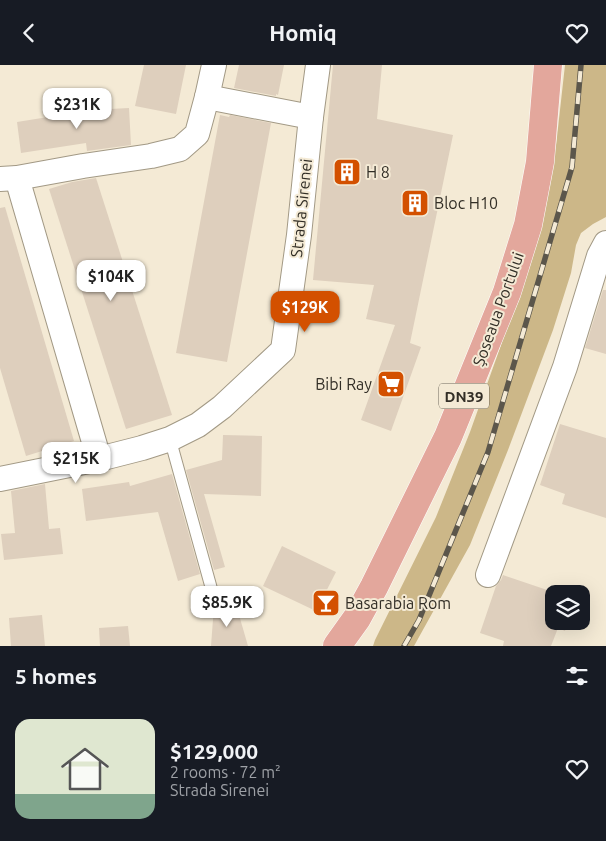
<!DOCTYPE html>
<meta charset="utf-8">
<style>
:root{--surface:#171b24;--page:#20242c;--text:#f1f3f6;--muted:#9ea1a6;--line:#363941;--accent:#d35000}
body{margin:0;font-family:Ubuntu,sans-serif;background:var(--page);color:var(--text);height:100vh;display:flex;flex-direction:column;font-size:19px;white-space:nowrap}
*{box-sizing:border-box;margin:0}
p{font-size:16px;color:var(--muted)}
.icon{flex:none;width:28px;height:28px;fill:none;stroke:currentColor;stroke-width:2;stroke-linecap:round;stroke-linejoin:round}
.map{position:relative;height:581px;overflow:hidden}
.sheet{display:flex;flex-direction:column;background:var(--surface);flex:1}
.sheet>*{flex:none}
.controls{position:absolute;left:545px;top:520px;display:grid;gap:10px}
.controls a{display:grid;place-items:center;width:45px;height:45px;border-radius:10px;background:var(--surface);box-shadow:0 5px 20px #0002;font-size:25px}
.price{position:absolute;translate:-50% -42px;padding:0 11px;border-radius:10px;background:#fff;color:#222;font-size:16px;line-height:32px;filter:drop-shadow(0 1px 2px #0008)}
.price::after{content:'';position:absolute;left:50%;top:30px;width:15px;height:11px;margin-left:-8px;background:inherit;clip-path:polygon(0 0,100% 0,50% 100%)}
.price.on{background:var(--accent);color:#fff}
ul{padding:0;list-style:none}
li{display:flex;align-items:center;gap:15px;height:125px;padding:0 15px}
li+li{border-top:1px solid var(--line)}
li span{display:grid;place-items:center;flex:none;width:140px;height:100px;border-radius:15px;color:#555}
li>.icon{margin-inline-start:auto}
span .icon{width:60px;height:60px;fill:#fffc;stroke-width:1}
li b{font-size:21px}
h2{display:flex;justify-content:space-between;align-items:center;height:60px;padding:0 15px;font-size:21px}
header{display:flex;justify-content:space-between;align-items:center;height:65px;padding:0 15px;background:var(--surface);font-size:22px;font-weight:700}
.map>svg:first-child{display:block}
.green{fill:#ccb788}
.building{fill:#decfbd}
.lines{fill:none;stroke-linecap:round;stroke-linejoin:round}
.lane-casing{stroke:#a29985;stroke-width:13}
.street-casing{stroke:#a29985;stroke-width:26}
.primary-casing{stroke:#fff;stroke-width:29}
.lane{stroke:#fff;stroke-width:11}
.street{stroke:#fff;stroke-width:24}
.primary{stroke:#e3a79c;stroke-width:28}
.rail-casing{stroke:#5b564b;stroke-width:5.5}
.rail{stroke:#f4ead5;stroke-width:4;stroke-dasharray:11;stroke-linecap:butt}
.labels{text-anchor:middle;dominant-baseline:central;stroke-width:4;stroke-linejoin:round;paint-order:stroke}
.shield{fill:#f4ead5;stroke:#6c665a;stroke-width:1}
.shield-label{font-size:15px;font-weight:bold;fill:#322e26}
.poi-label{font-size:16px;fill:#322e26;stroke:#f4ead5;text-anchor:start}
.street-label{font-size:16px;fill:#322e26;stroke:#f4ead5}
</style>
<header><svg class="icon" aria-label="back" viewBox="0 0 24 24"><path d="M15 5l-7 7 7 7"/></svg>Homiq<svg class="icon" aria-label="heart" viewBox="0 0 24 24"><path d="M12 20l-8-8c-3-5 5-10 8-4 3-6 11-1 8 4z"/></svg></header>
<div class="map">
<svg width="606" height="581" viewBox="0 0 606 581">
<rect width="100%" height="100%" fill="#f4ead5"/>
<path class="green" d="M565,0H606V152L593,159L581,168L576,180L571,208L553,265L508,385L470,480L414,581H373L375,575L436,452L470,367L500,283L530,189L556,81Z"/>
<g class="building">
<path d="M144,0H186L176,49L135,41Z"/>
<path d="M239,0H284L278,30L276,29V31L234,23Z"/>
<path d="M333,0H382L377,54L453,70L410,278L421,282L391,366L361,355L395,260L366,254L374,220L313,215Z"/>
<path d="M129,43L131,80L87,86L86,78L21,88L17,57L73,48L72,46Z"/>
<path d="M220,50L229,52L230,50L271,58L227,297L176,288Z"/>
<path d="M96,113L172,350L126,364L49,124L72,117Z"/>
<path d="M5,142L74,376L26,391L0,303V143Z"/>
<path d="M603,225H606V289L585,283Z"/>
<path d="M560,359L606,373V453L562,439L565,429L540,420Z"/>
<path d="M223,370L262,371L261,431L204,429L225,502L214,505L186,405L222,395Z"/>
<path d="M172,409L200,509L178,516L158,447L86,456L82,424L129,417L130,421Z"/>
<path d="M45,419L49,464L60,463L63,489L4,495L1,469L15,468L11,426Z"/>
<path d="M282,481L336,507L316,546L263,521Z"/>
<path d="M503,510L559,529H554V556H568L565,566L558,563L551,581H503L504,576L480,568L496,521L501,515Z"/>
<path d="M214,541L237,543L248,581H211Z"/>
<path d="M42,550L45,581H11L9,553Z"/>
<path d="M128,561L130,581H100L99,563Z"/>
</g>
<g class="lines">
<defs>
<path id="lane" d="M170,374L211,522"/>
<g id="street">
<path d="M207,32L311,52"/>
<path d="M17,113L99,394"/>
<path d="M0,114L17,113L83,101L151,91L180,84L197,69L207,32L214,0"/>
<path d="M0,414L99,394L142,383L170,374L198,360L222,342L283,285L299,170L311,52L318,0"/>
<path d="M488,510L565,302L599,191L606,178"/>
</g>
<path id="primary" d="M337,581L357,553L374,522L448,372L507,227L528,160L540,97L548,0"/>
</defs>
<use href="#lane" class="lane-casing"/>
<use href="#street" class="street-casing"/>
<use href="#primary" class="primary-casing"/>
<use href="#lane" class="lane"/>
<use href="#street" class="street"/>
<use href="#primary" class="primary"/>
<defs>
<path id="rail" d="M404,581L419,555L488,387L572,102L581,0"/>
</defs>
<use href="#rail" class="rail-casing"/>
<use href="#rail" class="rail"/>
</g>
<defs>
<symbol id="building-square" viewBox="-11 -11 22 22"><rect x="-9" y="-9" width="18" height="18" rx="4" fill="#d35000" stroke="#f4ead5"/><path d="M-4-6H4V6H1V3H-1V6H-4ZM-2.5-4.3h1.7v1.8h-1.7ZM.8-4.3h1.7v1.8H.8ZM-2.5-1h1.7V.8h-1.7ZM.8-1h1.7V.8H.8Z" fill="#fff"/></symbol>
<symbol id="supermarket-square" viewBox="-11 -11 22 22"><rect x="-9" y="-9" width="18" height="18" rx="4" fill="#d35000" stroke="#f4ead5"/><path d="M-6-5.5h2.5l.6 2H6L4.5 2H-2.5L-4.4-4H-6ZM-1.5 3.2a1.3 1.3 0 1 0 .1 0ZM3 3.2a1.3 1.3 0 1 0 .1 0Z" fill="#fff"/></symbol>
<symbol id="bar-square" viewBox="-11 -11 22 22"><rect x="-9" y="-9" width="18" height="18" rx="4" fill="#d35000" stroke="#f4ead5"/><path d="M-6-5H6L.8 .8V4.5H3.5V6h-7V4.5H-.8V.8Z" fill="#fff"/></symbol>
</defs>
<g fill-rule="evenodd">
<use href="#building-square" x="331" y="91" width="32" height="32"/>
<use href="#building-square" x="399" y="122" width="32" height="32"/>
<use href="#supermarket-square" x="375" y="303" width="32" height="32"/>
<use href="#bar-square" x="310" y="522" width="32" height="32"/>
</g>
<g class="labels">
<rect class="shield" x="439" y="318.5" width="50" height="25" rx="4"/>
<g class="shield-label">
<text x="464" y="331">DN39</text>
</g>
<g class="poi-label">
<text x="366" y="107">H 8</text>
<text x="434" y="138">Bloc H10</text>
<text x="372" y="319" text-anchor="end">Bibi Ray</text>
<text x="345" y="538">Basarabia Rom</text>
</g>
<g class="street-label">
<text transform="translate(301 143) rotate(-84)">Strada Sirenei</text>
<text transform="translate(498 244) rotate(-70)">Șoseaua Portului</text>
</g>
</g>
</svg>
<div class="controls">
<a><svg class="icon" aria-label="layers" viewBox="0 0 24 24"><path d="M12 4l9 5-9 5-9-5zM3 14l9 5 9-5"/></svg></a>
</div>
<b class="price" style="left:77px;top:65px">$231K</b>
<b class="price" style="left:111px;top:237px">$104K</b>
<b class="price on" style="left:305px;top:268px">$129K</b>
<b class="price" style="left:76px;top:419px">$215K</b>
<b class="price" style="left:227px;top:563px">$85.9K</b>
</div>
<section class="sheet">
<h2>5 homes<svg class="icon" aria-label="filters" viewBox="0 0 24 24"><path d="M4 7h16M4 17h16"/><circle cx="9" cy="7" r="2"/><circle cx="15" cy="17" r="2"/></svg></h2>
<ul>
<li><span style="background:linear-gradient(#dfe7d0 75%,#7fa58c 0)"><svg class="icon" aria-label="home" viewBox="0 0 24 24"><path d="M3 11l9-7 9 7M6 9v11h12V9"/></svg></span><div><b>$129,000</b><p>2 rooms · 72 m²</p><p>Strada Sirenei</p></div><svg class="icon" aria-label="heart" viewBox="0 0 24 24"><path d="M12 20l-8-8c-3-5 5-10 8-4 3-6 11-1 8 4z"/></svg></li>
</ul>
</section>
